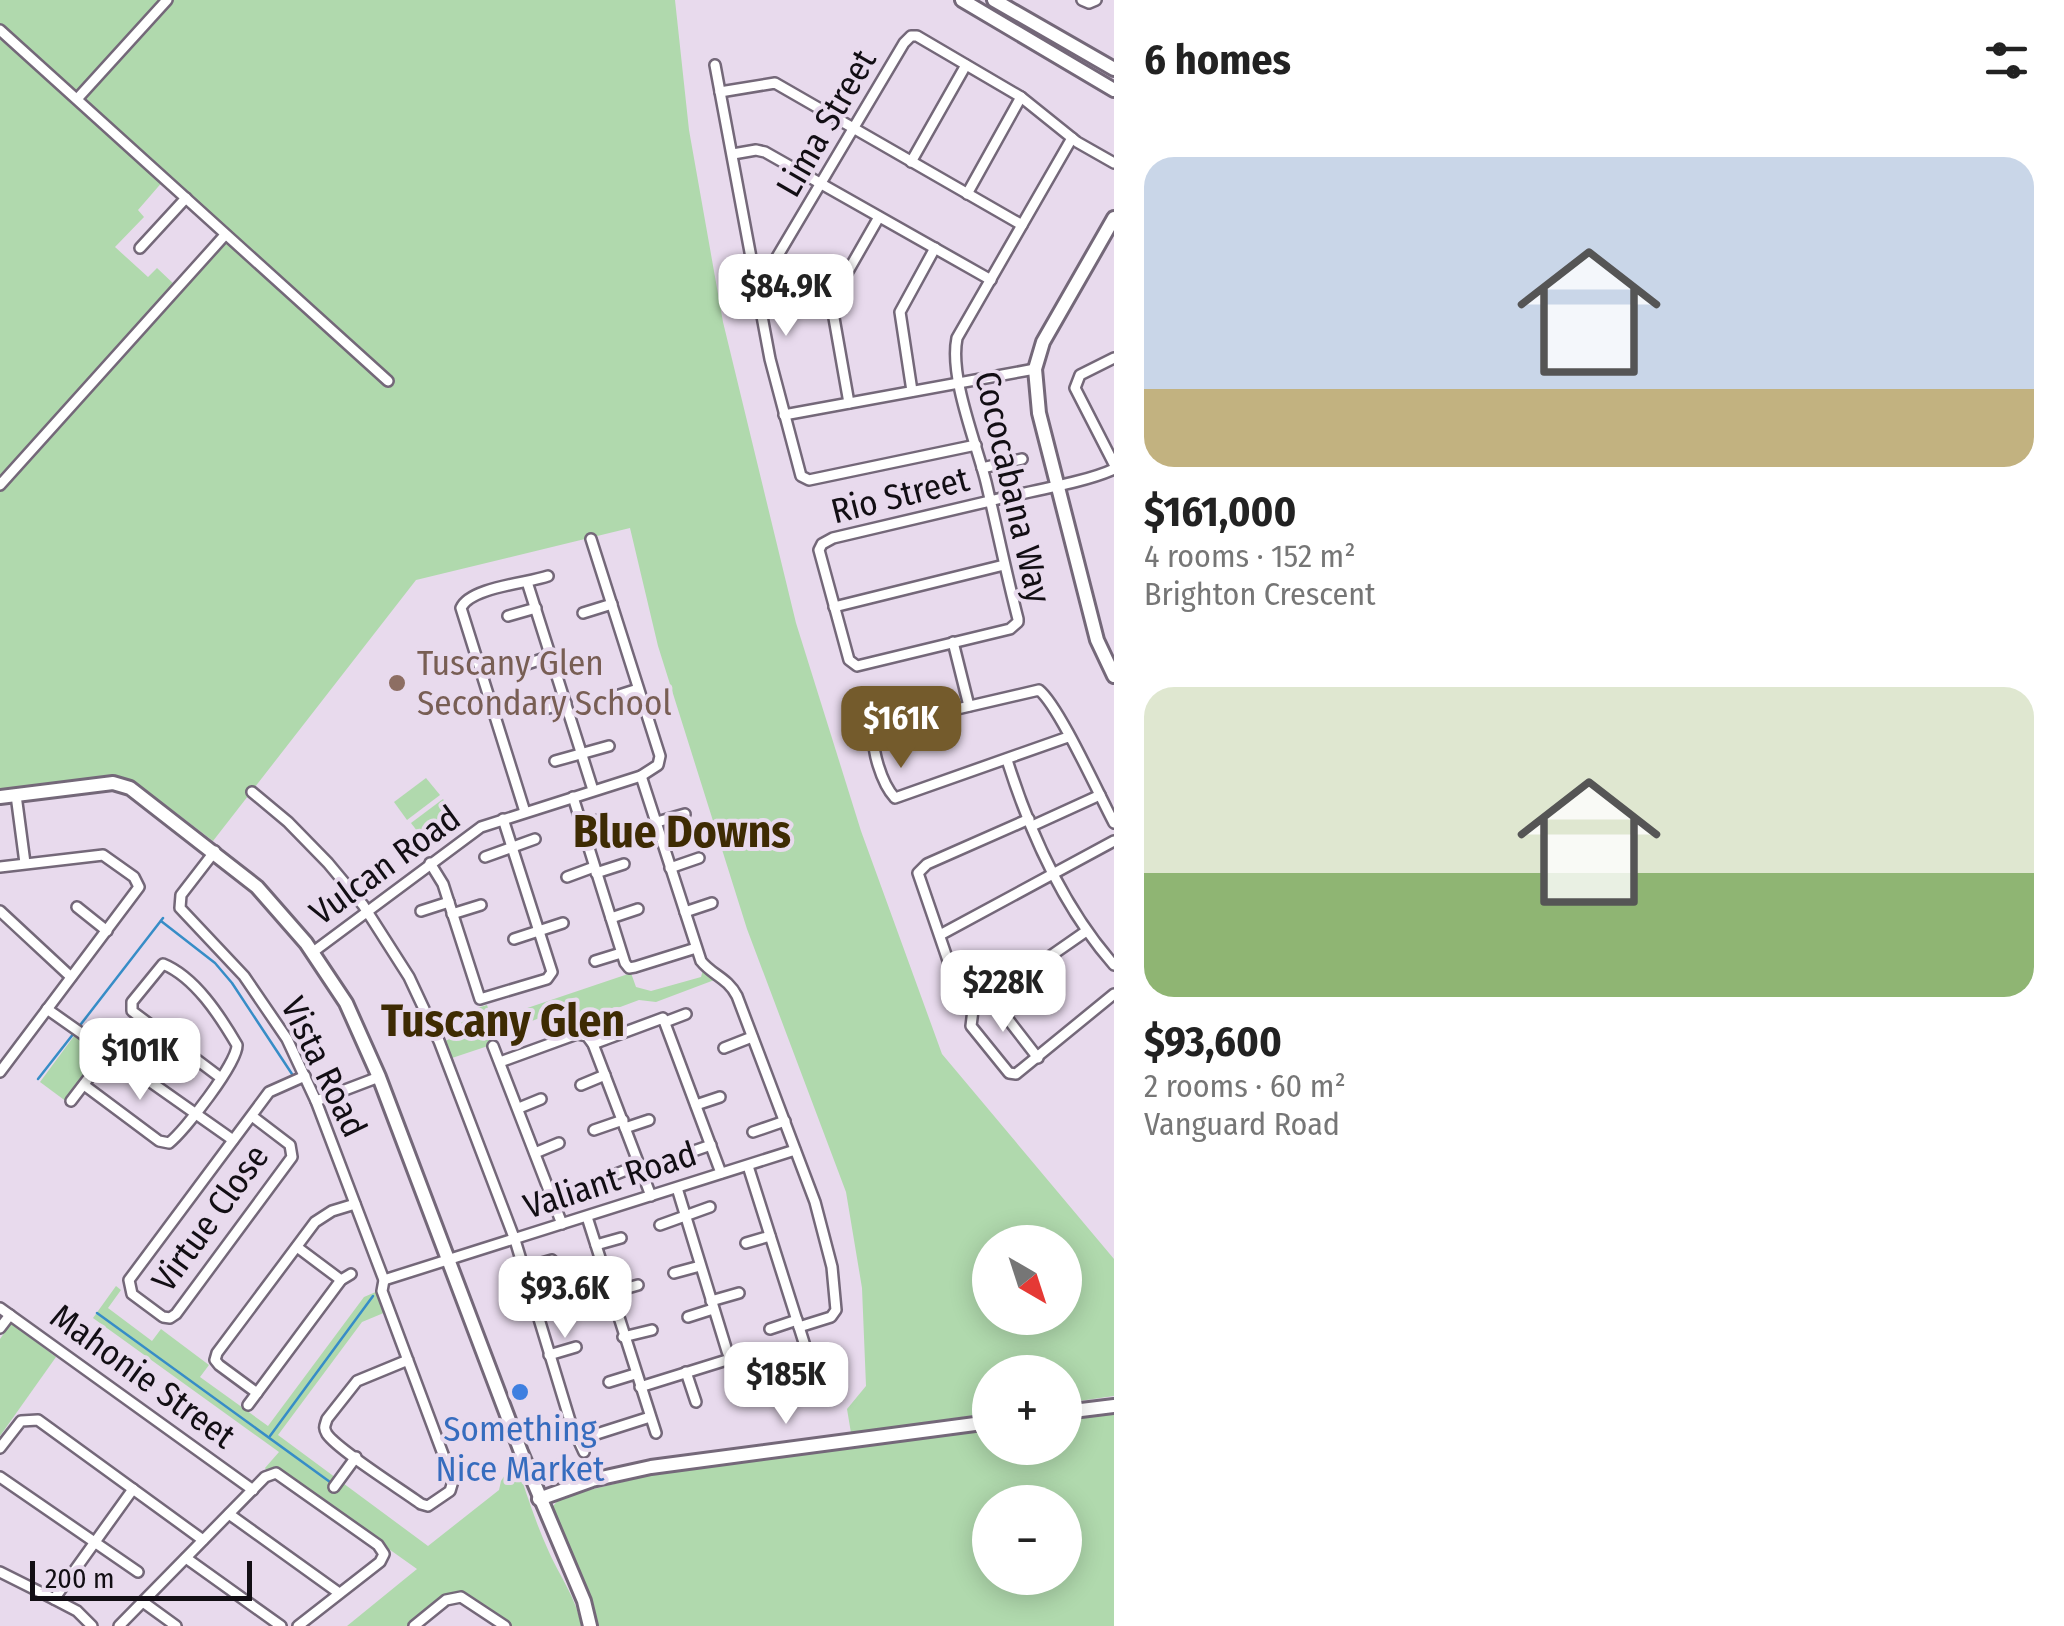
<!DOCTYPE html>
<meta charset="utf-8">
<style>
:root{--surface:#fff;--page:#f2f2f2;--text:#222;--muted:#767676;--accent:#745b2c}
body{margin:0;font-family:"Fira Sans Condensed",sans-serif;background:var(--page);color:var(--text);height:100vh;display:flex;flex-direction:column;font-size:38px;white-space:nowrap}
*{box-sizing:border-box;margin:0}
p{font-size:32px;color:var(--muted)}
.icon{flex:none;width:55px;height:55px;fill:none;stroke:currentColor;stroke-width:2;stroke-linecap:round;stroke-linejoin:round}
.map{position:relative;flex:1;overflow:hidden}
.panel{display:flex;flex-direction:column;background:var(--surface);width:950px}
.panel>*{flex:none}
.needle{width:65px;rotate:141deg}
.buttons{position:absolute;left:972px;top:1225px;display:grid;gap:20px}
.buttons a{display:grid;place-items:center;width:110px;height:110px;border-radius:50%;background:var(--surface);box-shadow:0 5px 25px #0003;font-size:50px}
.scale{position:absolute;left:30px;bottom:25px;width:222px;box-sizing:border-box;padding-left:10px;border:5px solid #120e14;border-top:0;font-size:28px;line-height:35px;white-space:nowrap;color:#120e14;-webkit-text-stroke:8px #e8daed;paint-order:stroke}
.price{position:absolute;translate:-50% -85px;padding:0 22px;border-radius:20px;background:#fff;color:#222;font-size:32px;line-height:65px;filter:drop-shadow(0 2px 5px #0008)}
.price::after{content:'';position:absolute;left:50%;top:60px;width:30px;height:22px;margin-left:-15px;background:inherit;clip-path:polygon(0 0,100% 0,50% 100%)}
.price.on{background:var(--accent);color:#fff}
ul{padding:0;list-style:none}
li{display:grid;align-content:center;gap:20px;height:530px;padding:0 30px}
li span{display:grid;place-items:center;height:310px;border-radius:30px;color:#555}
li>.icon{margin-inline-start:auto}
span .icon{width:180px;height:180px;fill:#fffc;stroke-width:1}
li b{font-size:42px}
h2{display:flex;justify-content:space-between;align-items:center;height:120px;padding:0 30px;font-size:42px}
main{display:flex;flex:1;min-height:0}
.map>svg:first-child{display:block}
.green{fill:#b0d9ad;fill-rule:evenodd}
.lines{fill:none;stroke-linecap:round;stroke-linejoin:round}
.stream{stroke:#378dc7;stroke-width:2.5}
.street-casing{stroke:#746879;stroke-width:14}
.secondary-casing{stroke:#746879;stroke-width:18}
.street{stroke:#fff;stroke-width:9}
.secondary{stroke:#fff;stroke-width:12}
.education-dot{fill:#8d6e63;stroke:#e8daed;stroke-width:4}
.shop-dot{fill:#3f7fe0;stroke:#e8daed;stroke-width:4}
.labels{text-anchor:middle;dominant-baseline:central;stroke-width:8;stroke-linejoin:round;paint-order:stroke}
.street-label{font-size:35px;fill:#120e14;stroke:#e8daed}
.education-label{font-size:35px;fill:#785e54;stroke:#e8daed;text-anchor:start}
.shop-label{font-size:35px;fill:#366cbe;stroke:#e8daed}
.district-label{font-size:45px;font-weight:bold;fill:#3e2b03;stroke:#e8daed}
</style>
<main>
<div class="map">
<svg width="1114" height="1626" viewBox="0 0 1114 1626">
<rect width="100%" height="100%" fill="#e8daed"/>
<g class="green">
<path d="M0,0H675L689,130L723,322L796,623L861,831L942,1054L1114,1259V1396L1065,1403V1372H990V1413L851,1433L847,1409L866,1386L862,1288L846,1192L747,929L658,646L630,528L416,580L213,841L138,784L110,776L0,790ZM164,180L224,236L177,287L157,268L148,277L115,247L144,217L138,210ZM990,1242H1065V1318H990Z"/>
<path d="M426,778L440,795L407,820L394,802Z"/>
<path d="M443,799L456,816L424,840L411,823Z"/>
<path d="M703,970L717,979L656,1002L639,1000L580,1022L574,1008L567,1007L502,1033L488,1046L449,1059L443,1042L465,1032L458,1014L487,1005L492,1020L631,973L636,987L651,991L701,977Z"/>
<path d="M77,1032L101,1049L102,1054L67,1102L40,1082Z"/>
<path d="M116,1286L121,1290L108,1308L152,1341L161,1329L209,1365L200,1377L268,1426L364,1297L378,1291L386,1312L362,1322L278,1435L428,1546L499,1490L501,1481L515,1460C526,1491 535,1522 549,1552C560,1577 577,1599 581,1626H510L471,1597L461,1594L447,1596L408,1626H347L417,1569L279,1471H267L265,1468L279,1452L93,1318Z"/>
<path d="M11,1323L56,1357L0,1436V1339Z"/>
<path d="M1114,1414V1626H596L590,1599L553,1514V1506L561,1497L651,1475L990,1430V1448H1065V1420ZM990,1502H1065V1578H990Z"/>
</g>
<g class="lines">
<g class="stream">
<path d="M161,921L215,963L232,983L292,1074"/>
<path d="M81,1024L163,918"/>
<path d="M38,1079L74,1033"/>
<path d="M97,1313L330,1482"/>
<path d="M270,1436L373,1296"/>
</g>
<defs>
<g id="street">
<path d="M1082,0L1089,3L1096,0"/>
<path d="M0,30L388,381"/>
<path d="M715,65L770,359L801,476L809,480L976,445"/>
<path d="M720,92L775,83L1022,225"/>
<path d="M77,99L167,0"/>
<path d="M1072,138L957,338C949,377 976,442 986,482C997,528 1006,573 1018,619V622L1010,629L857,666L849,660L819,550L822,544L833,538L990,501C1024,492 1084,483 1114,469"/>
<path d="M733,154L756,150L765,152L991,280"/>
<path d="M911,162L966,65"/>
<path d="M967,194L1021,97"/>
<path d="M140,248L186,198"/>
<path d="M758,289L904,43L911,36H917L1021,97L1077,142L1114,163"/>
<path d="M1114,358L1080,375L1075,388L1114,464"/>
<path d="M912,391L900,312L935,248"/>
<path d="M849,403L831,301L879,217"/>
<path d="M784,415L1035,369"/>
<path d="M982,468L1022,459"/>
<path d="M0,485L225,235"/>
<path d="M528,585L593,790"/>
<path d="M834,607L1004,565"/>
<path d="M583,613L612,604"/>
<path d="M508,616L536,608"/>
<path d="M953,642L969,706"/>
<path d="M524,665L551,656"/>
<path d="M555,669L579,661"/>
<path d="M613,697L638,689"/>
<path d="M538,711L566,703"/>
<path d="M1068,737L895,798C882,784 870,748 875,730L884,726L1039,690C1059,706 1099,795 1114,823"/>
<path d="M1007,760C1030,833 1063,907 1114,965"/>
<path d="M555,761L609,746"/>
<path d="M641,776L701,961C712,975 728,978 737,996L815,1202L832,1267L836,1310L831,1317L799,1327"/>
<path d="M252,792L288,822L328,863L363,905L409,977L439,1041L515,1240L571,1424L584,1452"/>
<path d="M16,795L25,863"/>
<path d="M573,797L625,963L629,968L635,967L696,948"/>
<path d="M525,812L461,608C470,587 529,583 548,576"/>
<path d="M657,822L685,814"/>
<path d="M581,826L604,818"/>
<path d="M1032,826L1100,795"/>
<path d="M215,851L181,895L180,908L244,976L287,1039L316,1101L384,1280L382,1291L453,1481L450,1491L428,1506L421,1504C402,1490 338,1450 327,1434C323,1427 325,1426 327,1419L357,1381L408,1360"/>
<path d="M485,857L535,839"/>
<path d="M430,863L443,884L480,999L547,979L552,972L503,819"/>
<path d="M0,867L103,855L134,877L139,887L0,1072"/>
<path d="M670,868L699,858"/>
<path d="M596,873L624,864"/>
<path d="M567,877L594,867"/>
<path d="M77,907L107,931"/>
<path d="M0,911L71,977"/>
<path d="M421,911L449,902"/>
<path d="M685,912L712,903"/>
<path d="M452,914L481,905"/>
<path d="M611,918L638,909"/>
<path d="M1085,932L973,1010L971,1026L1009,1073L1016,1074L1114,994"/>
<path d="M940,935L1114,841"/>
<path d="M514,939L563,923"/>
<path d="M313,952L481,827L641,776L658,765L660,756L591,539"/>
<path d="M595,961L621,953"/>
<path d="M954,978L918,873L927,864L1029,819"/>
<path d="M990,996L1038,1058"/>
<path d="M47,1009L233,1140"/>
<path d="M665,1022L686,1014"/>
<path d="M593,1044L663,1018L721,1173"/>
<path d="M493,1046L562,1224"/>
<path d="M724,1048L752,1037"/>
<path d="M500,1062L577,1034L587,1036L593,1044L651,1196"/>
<path d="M84,1085L159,1141L169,1143C184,1132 238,1062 237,1045C220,1016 195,977 163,964L132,1002V1011L221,1078"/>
<path d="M581,1085L605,1075"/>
<path d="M71,1101L110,1050"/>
<path d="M316,1101L379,1077"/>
<path d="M696,1105L720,1097"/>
<path d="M519,1108L541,1099"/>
<path d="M252,1116L290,1145L292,1157L176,1314L170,1318L163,1317L132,1294L129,1280L269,1092L305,1076"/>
<path d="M625,1128L649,1120"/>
<path d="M594,1130L623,1120"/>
<path d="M753,1132L785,1121"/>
<path d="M535,1153L559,1143"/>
<path d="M685,1154L711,1145"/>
<path d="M748,1166L813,1371"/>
<path d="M611,1176L639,1165"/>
<path d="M677,1188L727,1351L743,1393"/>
<path d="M552,1198L578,1188"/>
<path d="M587,1217L656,1433"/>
<path d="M660,1225L710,1207"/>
<path d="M746,1243L770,1236"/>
<path d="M596,1245L621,1238"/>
<path d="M297,1247L341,1280"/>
<path d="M524,1268L552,1260"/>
<path d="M674,1273L700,1266"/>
<path d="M384,1280L795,1150"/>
<path d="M610,1293L638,1285"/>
<path d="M585,1297L609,1290"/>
<path d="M711,1301L739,1293"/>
<path d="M0,1308L253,1490"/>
<path d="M688,1317L713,1309"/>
<path d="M0,1328L10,1315"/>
<path d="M770,1329L797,1320"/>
<path d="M623,1337L652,1330"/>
<path d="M549,1355L576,1347"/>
<path d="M686,1372L696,1402"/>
<path d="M609,1382L635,1374"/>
<path d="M741,1385L770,1377"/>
<path d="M640,1387L730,1359"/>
<path d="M257,1393L219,1365L215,1360L217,1353L315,1222L332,1211L355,1204"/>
<path d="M248,1405L341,1280L351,1274"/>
<path d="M581,1439L650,1417"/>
<path d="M0,1448L21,1421L38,1420L203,1540"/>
<path d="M0,1477L138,1572"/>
<path d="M334,1487L356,1457"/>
<path d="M229,1514L339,1593"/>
<path d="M186,1558L281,1626"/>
<path d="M0,1572L54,1599L133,1489"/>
<path d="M54,1599L77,1611L92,1626"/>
<path d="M143,1602L176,1626"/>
<path d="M119,1626L265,1477L276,1473L378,1545L384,1554L380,1562L298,1626"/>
<path d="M414,1626L446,1600L461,1597L505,1626"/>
</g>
<g id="secondary">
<path d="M962,0L1114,90"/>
<path d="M994,0L1114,69"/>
<path d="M1114,218L1043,342L1035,369L1039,413L1097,640L1114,676"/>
<path d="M0,797L113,783L130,788L257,887L306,943L346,1003L379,1077L521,1452L584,1601L590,1626"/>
<path d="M1065,1412L1114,1406"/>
<path d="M539,1499L592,1480L651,1467L990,1422"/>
</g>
</defs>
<use href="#street" class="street-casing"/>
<use href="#secondary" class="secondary-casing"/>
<use href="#street" class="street"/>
<use href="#secondary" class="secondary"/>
</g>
<circle class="education-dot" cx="397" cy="683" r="10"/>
<circle class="shop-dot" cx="520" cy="1392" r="10"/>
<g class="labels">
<g class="street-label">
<text transform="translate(826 123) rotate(-60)">Lima Street</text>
<text transform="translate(1013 487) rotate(77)">Cococabana Way</text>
<text transform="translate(900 495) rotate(-14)">Rio Street</text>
<text transform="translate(385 865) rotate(-36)">Vulcan Road</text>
<text transform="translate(324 1067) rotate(64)">Vista Road</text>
<text transform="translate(610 1180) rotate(-18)">Valiant Road</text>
<text transform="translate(210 1218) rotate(-54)">Virtue Close</text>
<text transform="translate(143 1376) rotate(36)">Mahonie Street</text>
</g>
<g class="education-label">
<text x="417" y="663">Tuscany Glen<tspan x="417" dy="40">Secondary School</tspan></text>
</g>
<g class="shop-label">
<text x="520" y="1429">Something<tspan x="520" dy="40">Nice Market</tspan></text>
</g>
<g class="district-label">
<text x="682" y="832">Blue Downs</text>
<text x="503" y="1021">Tuscany Glen</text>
</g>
</g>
</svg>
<div class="buttons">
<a><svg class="needle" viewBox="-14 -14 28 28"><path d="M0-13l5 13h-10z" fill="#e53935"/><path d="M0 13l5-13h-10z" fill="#767676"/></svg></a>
<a>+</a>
<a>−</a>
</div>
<div class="scale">200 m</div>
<b class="price" style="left:786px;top:339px">$84.9K</b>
<b class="price on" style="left:901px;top:771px">$161K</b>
<b class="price" style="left:1003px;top:1035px">$228K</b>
<b class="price" style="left:140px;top:1103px">$101K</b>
<b class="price" style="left:565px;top:1341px">$93.6K</b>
<b class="price" style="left:786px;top:1427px">$185K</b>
</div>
<section class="panel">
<h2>6 homes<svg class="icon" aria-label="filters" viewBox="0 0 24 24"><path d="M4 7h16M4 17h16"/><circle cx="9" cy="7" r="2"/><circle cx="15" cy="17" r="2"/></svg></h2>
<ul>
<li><span style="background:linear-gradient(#c9d6e8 75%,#c2b280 0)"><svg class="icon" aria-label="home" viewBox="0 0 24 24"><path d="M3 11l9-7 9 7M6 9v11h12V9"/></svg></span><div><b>$161,000</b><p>4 rooms · 152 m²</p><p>Brighton Crescent</p></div></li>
<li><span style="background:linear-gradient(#dfe7d0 60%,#8fb573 0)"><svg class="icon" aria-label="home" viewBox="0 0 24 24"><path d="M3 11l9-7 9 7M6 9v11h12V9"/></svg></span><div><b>$93,600</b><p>2 rooms · 60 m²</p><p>Vanguard Road</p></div></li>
</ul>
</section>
</main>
